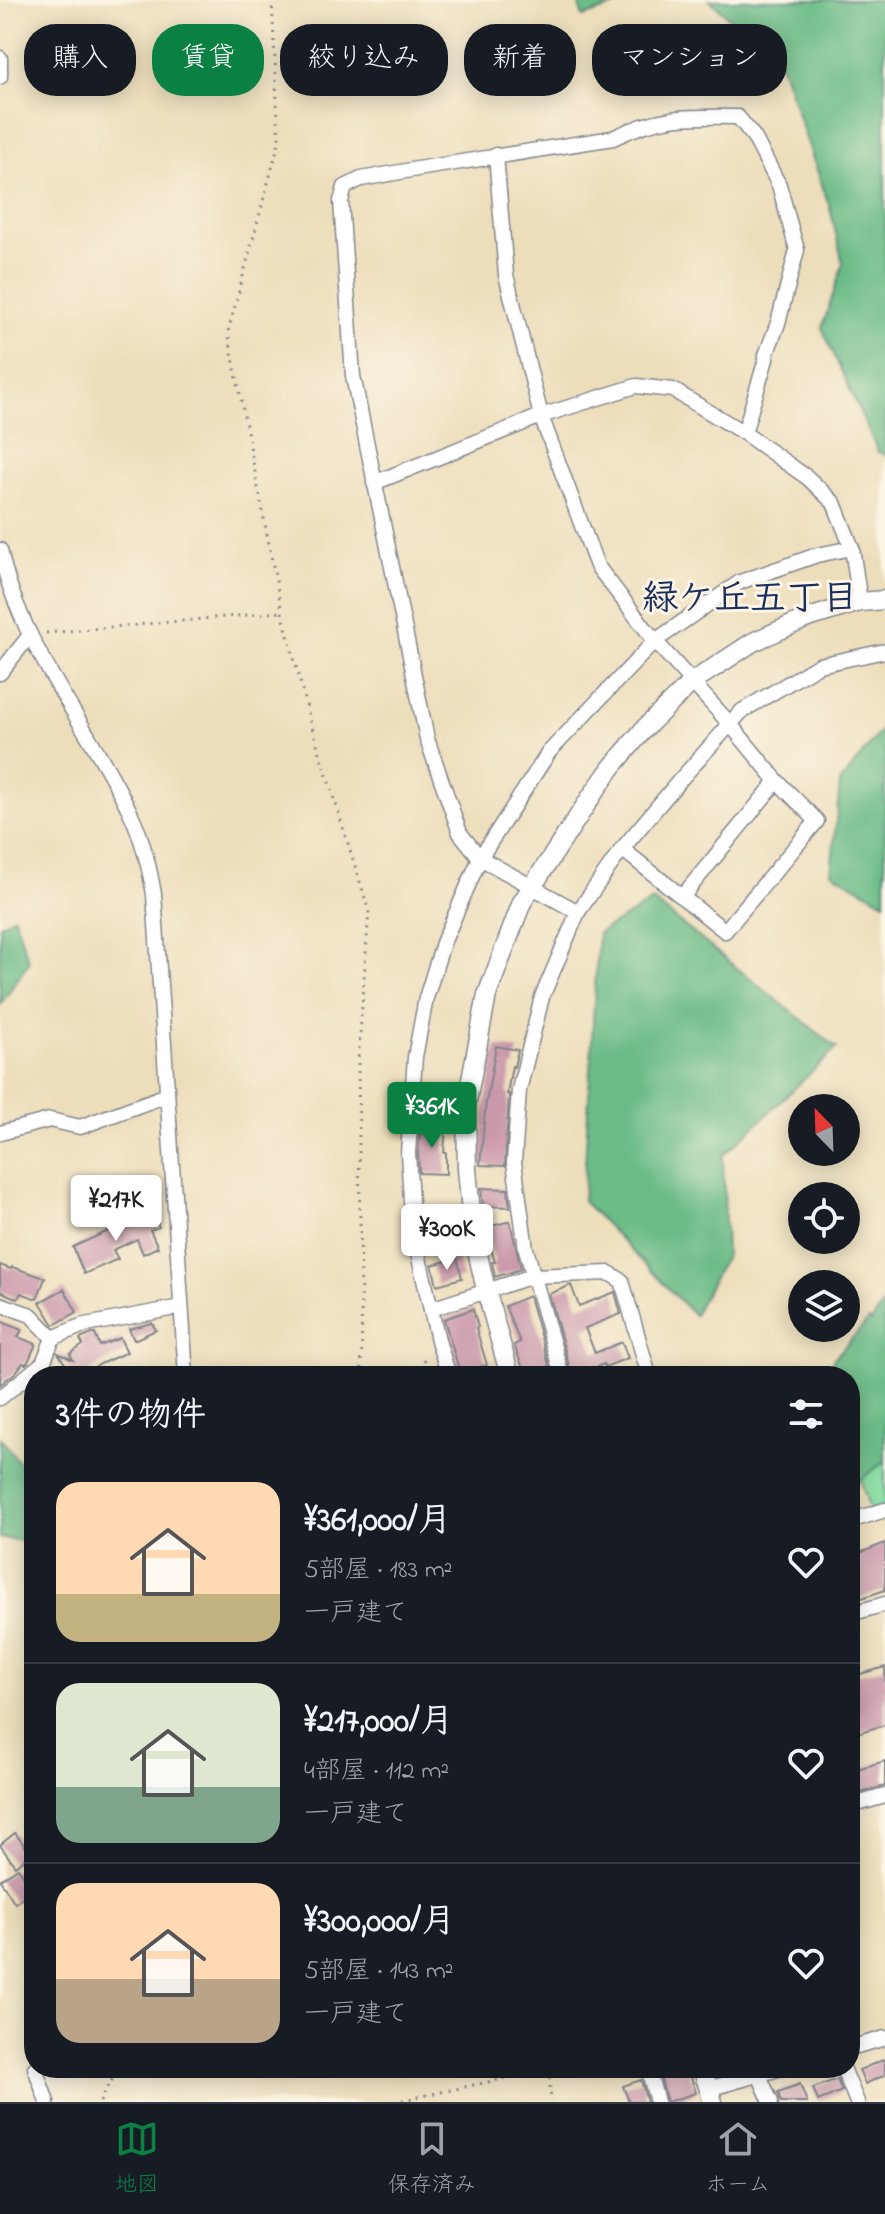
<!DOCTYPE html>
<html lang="ja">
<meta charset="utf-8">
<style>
:root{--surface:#171b24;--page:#242831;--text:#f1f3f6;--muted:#9ea1a6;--line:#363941;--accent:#0b8043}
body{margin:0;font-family:"Indie Flower","Klee One",sans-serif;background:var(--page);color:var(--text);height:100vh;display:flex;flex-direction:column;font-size:30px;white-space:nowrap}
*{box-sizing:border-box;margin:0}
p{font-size:26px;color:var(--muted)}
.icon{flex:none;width:44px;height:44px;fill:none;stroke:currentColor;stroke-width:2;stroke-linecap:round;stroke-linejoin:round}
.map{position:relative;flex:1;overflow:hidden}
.sheet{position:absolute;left:24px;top:1366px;width:836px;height:712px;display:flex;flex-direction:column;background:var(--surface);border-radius:32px;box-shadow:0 4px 20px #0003}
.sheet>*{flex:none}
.banner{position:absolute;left:24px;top:24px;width:838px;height:72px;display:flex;gap:16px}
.needle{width:52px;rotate:337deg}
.buttons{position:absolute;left:788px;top:1094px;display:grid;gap:16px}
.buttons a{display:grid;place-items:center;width:72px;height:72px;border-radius:50%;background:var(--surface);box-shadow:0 4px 20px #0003;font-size:40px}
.price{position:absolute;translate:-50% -68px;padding:0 18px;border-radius:8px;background:#fff;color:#222;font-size:26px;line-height:52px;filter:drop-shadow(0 2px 4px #0008)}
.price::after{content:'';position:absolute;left:50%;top:48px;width:24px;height:18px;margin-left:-12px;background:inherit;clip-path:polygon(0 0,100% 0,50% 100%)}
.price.active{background:var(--accent);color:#fff}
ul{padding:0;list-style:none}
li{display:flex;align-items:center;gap:24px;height:200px;padding:0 32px}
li+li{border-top:2px solid var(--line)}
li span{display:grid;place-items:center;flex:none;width:224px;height:160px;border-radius:24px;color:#555}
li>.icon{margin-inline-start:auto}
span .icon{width:96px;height:96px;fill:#fffc;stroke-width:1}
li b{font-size:34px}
h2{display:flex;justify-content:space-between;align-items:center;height:96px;padding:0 32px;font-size:34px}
.pill{padding:0 28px;border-radius:32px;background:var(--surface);box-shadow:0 4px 20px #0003;font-size:28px;line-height:72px}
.pill.active{background:var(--accent);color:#fff}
.dock{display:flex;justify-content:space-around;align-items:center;height:112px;border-top:2px solid var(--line);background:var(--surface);font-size:22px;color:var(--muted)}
.dock a{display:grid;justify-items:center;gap:4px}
.dock .active{color:var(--accent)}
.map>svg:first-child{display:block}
.green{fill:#86dda1;stroke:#508680;stroke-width:2}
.forest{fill:#6cbc87;stroke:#447672;stroke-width:2}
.building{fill:#ca98ab}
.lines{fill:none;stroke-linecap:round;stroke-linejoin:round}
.minor-casing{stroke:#84868c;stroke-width:17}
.tertiary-casing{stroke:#84868c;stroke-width:21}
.path{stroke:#84868c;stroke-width:3;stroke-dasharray:2 6;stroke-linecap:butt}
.minor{stroke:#fff;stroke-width:14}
.tertiary{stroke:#fff;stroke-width:18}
.labels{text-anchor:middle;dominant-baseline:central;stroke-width:6;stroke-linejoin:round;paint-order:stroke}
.neighbourhood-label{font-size:36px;font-weight:bold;fill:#1b2f5e;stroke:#fcf5e5}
</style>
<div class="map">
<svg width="885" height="2102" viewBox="0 0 885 2102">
<rect width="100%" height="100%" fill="#fcf5e5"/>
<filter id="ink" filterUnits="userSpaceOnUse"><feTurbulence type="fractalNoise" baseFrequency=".0125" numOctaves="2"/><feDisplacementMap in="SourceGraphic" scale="16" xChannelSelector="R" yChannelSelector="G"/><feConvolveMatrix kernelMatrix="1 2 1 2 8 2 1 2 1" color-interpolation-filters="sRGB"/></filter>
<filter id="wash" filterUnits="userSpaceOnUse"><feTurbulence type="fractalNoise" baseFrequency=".006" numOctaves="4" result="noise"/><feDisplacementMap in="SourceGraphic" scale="32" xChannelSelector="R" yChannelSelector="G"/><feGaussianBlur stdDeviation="1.8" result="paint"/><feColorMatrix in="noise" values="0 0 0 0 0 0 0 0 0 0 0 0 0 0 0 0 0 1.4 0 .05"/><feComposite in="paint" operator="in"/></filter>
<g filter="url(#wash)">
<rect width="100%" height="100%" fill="#eddebb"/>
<path class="green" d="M885,1382V1506L870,1510L850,1447V1396Z"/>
<g class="forest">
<path d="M577,0H633L583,17Z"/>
<path d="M710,0H885V455L878,452L822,328L843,264L830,208L781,66Z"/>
<path d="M885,725V902L831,872L840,783Z"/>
<path d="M653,901L837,1048L723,1156L726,1255L694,1315L583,1201L598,933Z"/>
<path d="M14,916L29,962L0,1005V925Z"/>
<path d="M884,1303L885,1461L852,1486L850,1477V1376H835L833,1359L869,1320L871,1322Z"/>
<path d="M0,1437L34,1482V1542L0,1538Z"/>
</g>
<g id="blocks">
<g class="building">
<path d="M496,1046L518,1050L514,1067L512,1066L507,1094H509L505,1166L480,1165L486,1103Z"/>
<path d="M421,1124L446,1126L444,1153H446V1174L419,1173L418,1153Z"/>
<path d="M481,1188L508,1189L510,1207L483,1206Z"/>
<path d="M154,1214L159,1227L150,1230L158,1247L143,1254L137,1239L113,1250L118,1259L84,1274L73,1247L128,1222L129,1225Z"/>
<path d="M510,1221L521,1269L495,1277L492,1262H495L485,1228Z"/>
<path d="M457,1258L462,1278L437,1285L432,1265Z"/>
<path d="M0,1265L11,1269L12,1267L45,1278L37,1299L21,1293L18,1299L0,1291Z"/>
<path d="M571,1285L579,1306L615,1292L621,1314L585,1328L595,1353L622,1342L628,1358L605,1367L604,1364L572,1376L549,1294Z"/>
<path d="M64,1289L77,1312L54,1325L40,1302Z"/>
<path d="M529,1296L552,1376H526L514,1345L520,1342L505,1306Z"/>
<path d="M473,1309L478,1327L476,1328L487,1365L460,1373L444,1319Z"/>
<path d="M0,1321L22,1330L18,1337L36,1344L28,1362L26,1364L23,1363L16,1372L0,1385Z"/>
<path d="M152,1323L156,1330L134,1340L129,1329Z"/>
<path d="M92,1334H95L100,1346L120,1338L127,1352L100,1364L83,1376H73L58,1353L73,1360L70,1354L83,1345L80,1339Z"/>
<path d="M885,1543V1590L856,1600L854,1596L850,1597V1557Z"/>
<path d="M885,1667V1725L850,1735V1677Z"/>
<path d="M885,1761V1786L850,1796V1771Z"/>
<path d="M15,1833L31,1854L15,1866L0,1845Z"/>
<path d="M18,1868L33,1890L15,1903L0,1880Z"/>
<path d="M885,2059V2075L865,2084L859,2070Z"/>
<path d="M658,2068H688L696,2093L667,2102Z"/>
<path d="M837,2079L842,2091L818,2101L813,2088Z"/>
<path d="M641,2080L647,2102H629L623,2086Z"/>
<path d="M800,2084L807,2102H781L778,2092Z"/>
</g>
</g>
</g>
<g filter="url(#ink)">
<use href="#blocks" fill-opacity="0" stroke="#84868c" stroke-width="2"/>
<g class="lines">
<defs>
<g id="minor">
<path d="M0,58V77"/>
<path d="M496,155L506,275L541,416L597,566L655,641L730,724L777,781L817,821L725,931L622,849"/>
<path d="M374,483L541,416L636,386L673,390L744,433L808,478L834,503L852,548L860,602"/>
<path d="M0,550C20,647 89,725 130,812C143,839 149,866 154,894L186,1376"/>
<path d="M0,673L30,635"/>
<path d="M682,897L777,781"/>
<path d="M578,912L480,858L460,833L427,739L353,376L341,201L345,187L361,179L417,169L613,138C660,115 688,116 738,117L754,137L779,185L797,250L778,323L766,355V359L744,433"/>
<path d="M0,1133L50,1120L80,1127L167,1095"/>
<path d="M0,1304L31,1315L53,1338"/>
<path d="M431,1309L533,1276L609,1273L622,1281L649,1376"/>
<path d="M449,1376L439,1344L413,1232L408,1153L415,1057L426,998L443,943L480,858L549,752L655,641L740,582L817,555L852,548"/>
<path d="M562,1376L526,1249L514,1162L519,1090L542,997L578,912L622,849L680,780L742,711L819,665L885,651"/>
<path d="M0,1398L43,1363L53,1338L81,1326L181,1307"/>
<path d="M850,1521L885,1510"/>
<path d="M850,1614L885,1604"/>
<path d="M850,1806L885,1796"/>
<path d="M850,2048L885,2038"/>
<path d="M35,2068L47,2102"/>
<path d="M648,2068L657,2102"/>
<path d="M843,2068L857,2102"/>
<path d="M759,2075L771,2102"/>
<path d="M708,2089L782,2068"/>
</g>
<g id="tertiary">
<path d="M510,1376L486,1290L473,1233L467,1169L466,1106L487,995L522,902L593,794L612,767L645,728L692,682L753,642L805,619L860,602L885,600"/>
<path d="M702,2068L713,2102"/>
</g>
</defs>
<use href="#minor" class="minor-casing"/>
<use href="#tertiary" class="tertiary-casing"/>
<g class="path">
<path d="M272,0L279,142L228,332L282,612L311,724L369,911L358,1061L362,1376"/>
<path d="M46,633L281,612"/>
<path d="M420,1376L422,1362L429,1355"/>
<path d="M549,2070L551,2102"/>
<path d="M100,2102L105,2090L120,2068"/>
<path d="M394,2102L549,2069"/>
</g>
<use href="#minor" class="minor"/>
<use href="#tertiary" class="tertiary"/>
</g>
</g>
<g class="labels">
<g class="neighbourhood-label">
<text x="750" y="600">緑ケ丘五丁目</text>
</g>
</g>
</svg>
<div class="buttons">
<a><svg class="needle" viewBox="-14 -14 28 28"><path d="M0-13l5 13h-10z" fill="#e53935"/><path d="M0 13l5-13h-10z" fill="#9ea1a6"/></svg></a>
<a><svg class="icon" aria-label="locate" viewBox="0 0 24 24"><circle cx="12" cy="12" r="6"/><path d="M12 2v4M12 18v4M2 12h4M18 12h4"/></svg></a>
<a><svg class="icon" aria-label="layers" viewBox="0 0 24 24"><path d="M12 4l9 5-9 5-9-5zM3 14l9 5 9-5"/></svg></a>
</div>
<b class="price active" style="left:432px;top:1150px">¥361K</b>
<b class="price" style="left:116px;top:1243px">¥217K</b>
<b class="price" style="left:447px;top:1272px">¥300K</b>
<div class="banner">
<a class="pill">購入</a>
<a class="pill active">賃貸</a>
<a class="pill">絞り込み</a>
<a class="pill">新着</a>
<a class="pill">マンション</a>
</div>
<section class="sheet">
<h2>3件の物件<svg class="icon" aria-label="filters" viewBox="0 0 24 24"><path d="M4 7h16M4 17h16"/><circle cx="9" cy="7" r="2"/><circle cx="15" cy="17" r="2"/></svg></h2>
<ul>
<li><span style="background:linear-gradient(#ffd9b3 70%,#c2b280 0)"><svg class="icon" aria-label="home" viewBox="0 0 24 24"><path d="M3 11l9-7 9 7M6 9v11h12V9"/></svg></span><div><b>¥361,000/月</b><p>5部屋 · 183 m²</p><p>一戸建て</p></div><svg class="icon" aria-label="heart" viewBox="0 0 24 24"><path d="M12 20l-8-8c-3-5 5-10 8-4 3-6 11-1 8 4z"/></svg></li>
<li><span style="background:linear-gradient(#dfe7d0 65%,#7fa58c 0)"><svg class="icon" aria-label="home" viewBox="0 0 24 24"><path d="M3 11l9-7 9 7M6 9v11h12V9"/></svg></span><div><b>¥217,000/月</b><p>4部屋 · 112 m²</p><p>一戸建て</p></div><svg class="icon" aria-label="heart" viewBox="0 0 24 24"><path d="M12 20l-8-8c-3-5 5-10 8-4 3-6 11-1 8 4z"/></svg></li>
<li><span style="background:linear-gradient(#ffd9b3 60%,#b9a48a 0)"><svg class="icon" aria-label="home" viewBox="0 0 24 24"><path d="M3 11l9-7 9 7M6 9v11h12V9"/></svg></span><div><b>¥300,000/月</b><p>5部屋 · 143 m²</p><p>一戸建て</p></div><svg class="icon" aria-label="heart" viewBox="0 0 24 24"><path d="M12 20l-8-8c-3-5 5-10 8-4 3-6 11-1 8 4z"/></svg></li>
</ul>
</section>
</div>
<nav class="dock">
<a class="active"><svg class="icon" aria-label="map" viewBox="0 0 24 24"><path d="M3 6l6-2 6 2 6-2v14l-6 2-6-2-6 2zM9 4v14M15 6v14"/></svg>地図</a>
<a><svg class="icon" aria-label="saved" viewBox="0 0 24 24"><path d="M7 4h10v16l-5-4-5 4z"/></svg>保存済み</a>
<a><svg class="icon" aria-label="home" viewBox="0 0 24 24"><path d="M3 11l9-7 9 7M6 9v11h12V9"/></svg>ホーム</a>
</nav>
